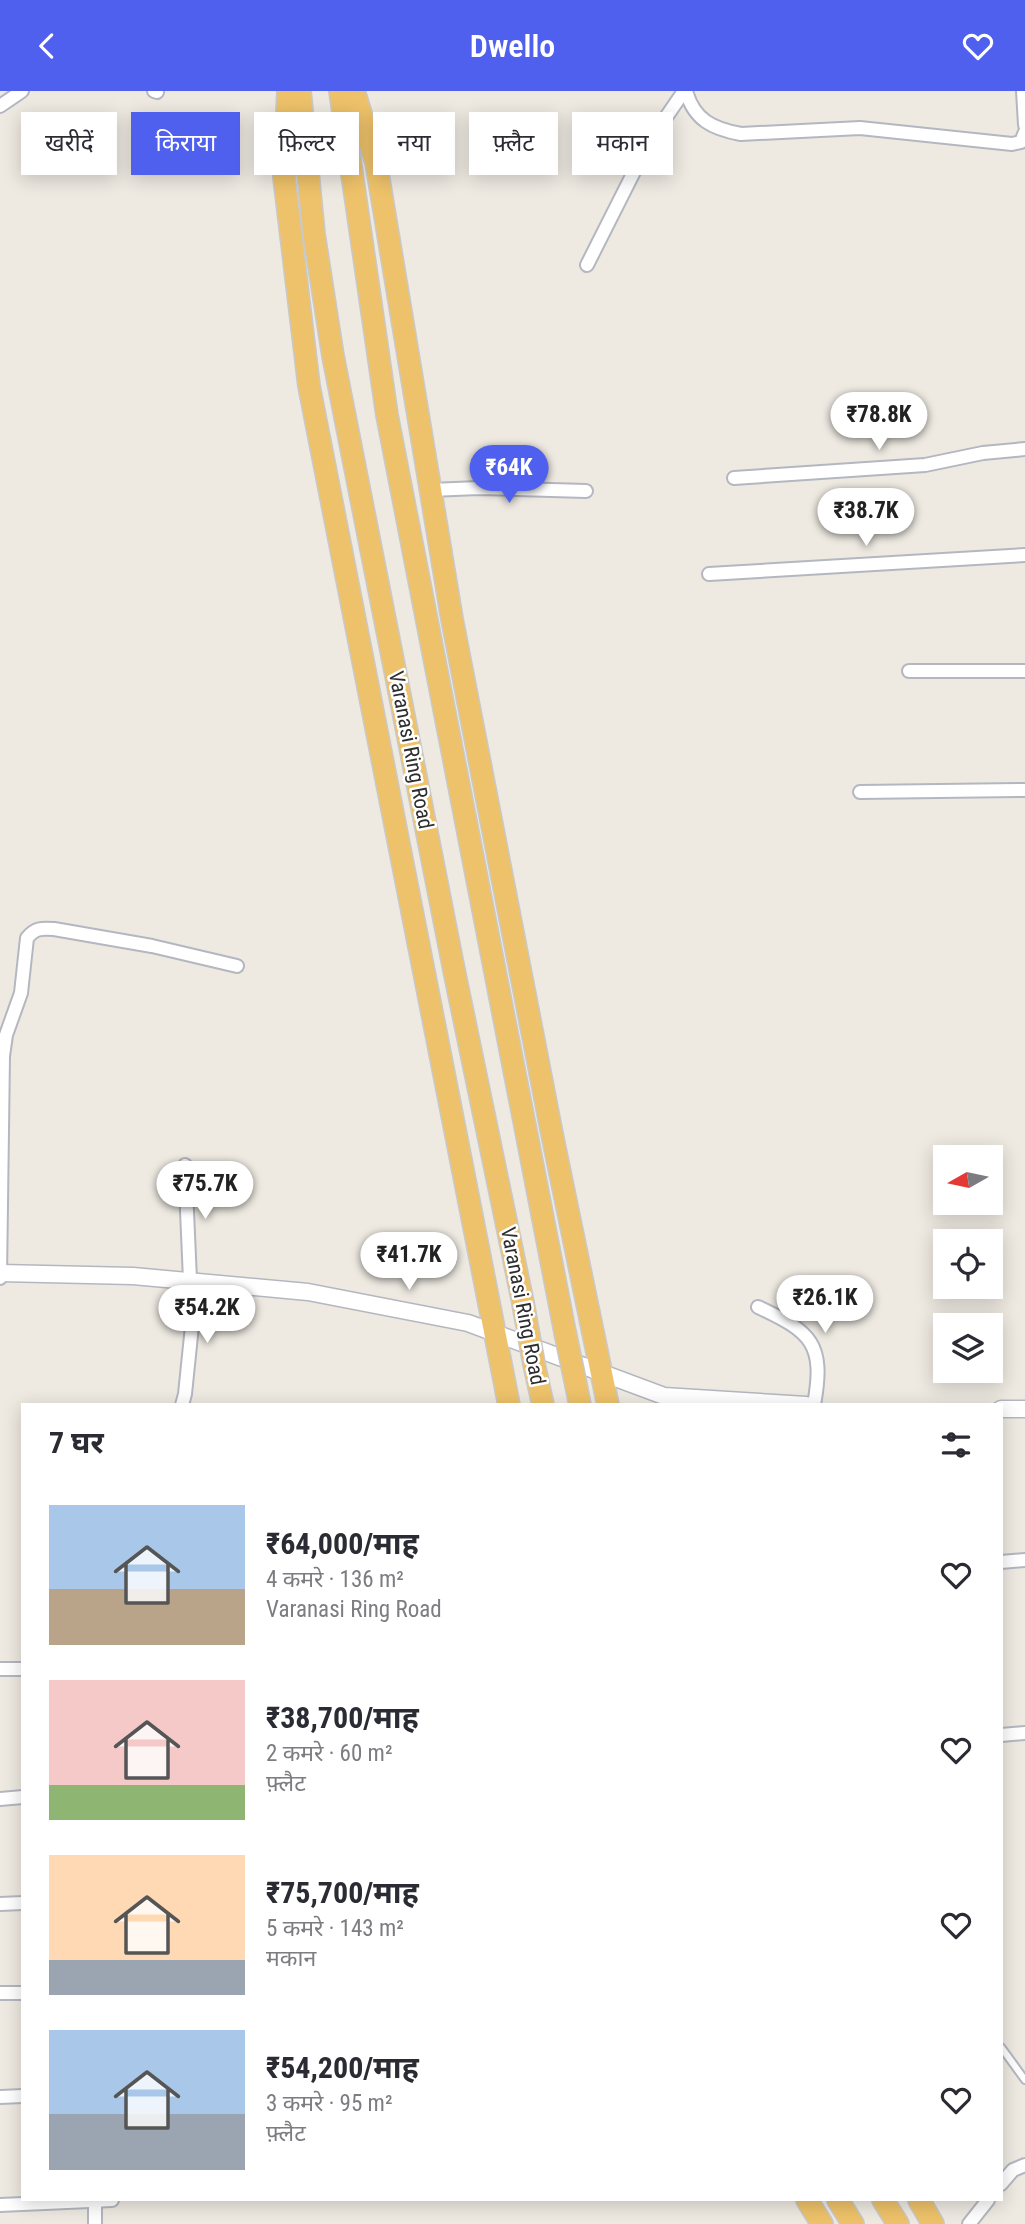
<!DOCTYPE html>
<html lang="hi">
<meta charset="utf-8">
<style>
:root{--surface:#fff;--page:#f2f2f3;--text:#2b2b33;--muted:#7c7c81;--accent:#4f60ee}
body{margin:0;font-family:"Roboto Condensed","Noto Sans Devanagari",sans-serif;background:var(--page);color:var(--text);height:100vh;display:flex;flex-direction:column;font-size:26px;white-space:nowrap}
*{box-sizing:border-box;margin:0}
p{font-size:23px;color:var(--muted)}
.icon{flex:none;width:38px;height:38px;fill:none;stroke:currentColor;stroke-width:2;stroke-linecap:round;stroke-linejoin:round}
.map{position:relative;flex:1;overflow:hidden}
.panel{position:absolute;left:21px;top:1312px;width:982px;height:798px;display:flex;flex-direction:column;background:var(--surface);border-radius:0px;box-shadow:0 4px 18px #0003}
.panel>*{flex:none}
.top-card{position:absolute;left:21px;top:21px;width:984px;height:63px;display:flex;gap:14px}
.needle{width:46px;rotate:261deg}
.tools{position:absolute;left:933px;top:1054px;display:grid;gap:14px}
.tools a{display:grid;place-items:center;width:70px;height:70px;border-radius:0px;background:var(--surface);box-shadow:0 4px 18px #0003;font-size:35px}
.price{position:absolute;translate:-50% -60px;padding:0 16px;border-radius:24px;background:#fff;color:#222;font-size:23px;line-height:46px;filter:drop-shadow(0 2px 4px #0008)}
.price::after{content:'';position:absolute;left:50%;top:42px;width:21px;height:16px;margin-left:-10px;background:inherit;clip-path:polygon(0 0,100% 0,50% 100%)}
.price.current{background:var(--accent);color:#fff}
ul{padding:0;list-style:none}
li{display:flex;align-items:center;gap:21px;height:175px;padding:0 28px}
li span{display:grid;place-items:center;flex:none;width:196px;height:140px;border-radius:0px;color:#555}
li>.icon{margin-inline-start:auto}
span .icon{width:84px;height:84px;fill:#fffc;stroke-width:1}
li b{font-size:30px}
h2{display:flex;justify-content:space-between;align-items:center;height:84px;padding:0 28px;font-size:30px}
.pill{padding:0 24px;border-radius:0px;background:var(--surface);box-shadow:0 4px 18px #0003;font-size:24px;line-height:63px}
.pill.current{background:var(--accent);color:#fff}
header{display:flex;justify-content:space-between;align-items:center;height:91px;padding:0 28px;background:var(--accent);color:#fff;font-size:32px;font-weight:600}
.map>svg:first-child{display:block}
.lines{fill:none;stroke-linecap:round;stroke-linejoin:round}
.service-casing{stroke:#b5b7c0;stroke-width:10}
.minor-casing{stroke:#b5b7c0;stroke-width:16}
.tertiary-casing{stroke:#b5b7c0;stroke-width:19}
.trunk-casing{stroke:#c9c9c9;stroke-width:24}
.service{stroke:#fff;stroke-width:6}
.minor{stroke:#fff;stroke-width:12}
.tertiary{stroke:#fff;stroke-width:16}
.trunk{stroke:#eec26a;stroke-width:21}
.trunk-bridge-casing{stroke:#c9c9c9;stroke-width:24;stroke-linecap:butt}
.trunk-bridge{stroke:#eec26a;stroke-width:21}
.labels{text-anchor:middle;dominant-baseline:central;stroke-width:5;stroke-linejoin:round;paint-order:stroke}
.street-label{font-size:21px;fill:#2e2e2e;stroke:#fff}
</style>
<header><svg class="icon" aria-label="back" viewBox="0 0 24 24"><path d="M15 5l-7 7 7 7"/></svg>Dwello<svg class="icon" aria-label="heart" viewBox="0 0 24 24"><path d="M12 20l-8-8c-3-5 5-10 8-4 3-6 11-1 8 4z"/></svg></header>
<div class="map">
<svg width="1025" height="2133" viewBox="0 0 1025 2133">
<rect width="100%" height="100%" fill="#eeeae2"/>
<g class="lines">
<defs>
<path id="service" d="M1001,1956L1025,1989"/>
<g id="minor">
<path d="M154,0L157,1"/>
<path d="M686,0C694,29 713,38 741,43L860,37L1012,53L1021,51L1025,41"/>
<path d="M1023,0L1025,34"/>
<path d="M0,15L22,0"/>
<path d="M587,174L649,51L684,0"/>
<path d="M734,387L925,374L983,362L1025,358"/>
<path d="M430,399L479,397L586,400"/>
<path d="M709,483L1025,464"/>
<path d="M909,580H1025"/>
<path d="M860,701L1025,699"/>
<path d="M0,1187L3,965L6,944L21,902L27,847C35,837 42,837 54,838L152,855L237,875"/>
<path d="M758,1216C812,1241 825,1253 814,1314"/>
<path d="M182,1314L185,1303L192,1235L185,1074"/>
<path d="M1001,1471L1025,1469"/>
<path d="M0,1578H23"/>
<path d="M1001,1644L1025,1642"/>
<path d="M0,1708L23,1706"/>
<path d="M0,1813L23,1812"/>
<path d="M0,1902H23"/>
<path d="M0,2006L23,2005"/>
<path d="M1001,2093L1013,2079L1025,2074"/>
<path d="M95,2109V2133"/>
<path d="M0,2114L112,2109"/>
<path d="M969,2133L988,2109"/>
</g>
<g id="tertiary">
<path d="M0,1182L133,1185L308,1201L468,1232L664,1305L806,1314"/>
<path d="M1001,1318H1025"/>
</g>
<g id="trunk">
<path d="M288,0L284,86L309,295L509,1314"/>
<path d="M300,0L314,143L333,265L455,884L523,1212"/>
<path d="M340,0L387,324L565,1241"/>
<path d="M354,0L376,71L452,528L552,1043L608,1314"/>
<path d="M534,1273L543,1314"/>
<path d="M576,1294L580,1314"/>
<path d="M807,2109L822,2133"/>
<path d="M838,2109L853,2133"/>
<path d="M883,2109L898,2133"/>
<path d="M919,2109L933,2133"/>
</g>
</defs>
<use href="#service" class="service-casing"/>
<use href="#minor" class="minor-casing"/>
<use href="#tertiary" class="tertiary-casing"/>
<use href="#trunk" class="trunk-casing"/>
<use href="#service" class="service"/>
<use href="#minor" class="minor"/>
<use href="#tertiary" class="tertiary"/>
<use href="#trunk" class="trunk"/>
<defs>
<g id="trunk-bridge">
<path d="M523,1212L534,1273"/>
<path d="M565,1241L576,1294"/>
</g>
</defs>
<use href="#trunk-bridge" class="trunk-bridge-casing"/>
<use href="#trunk-bridge" class="trunk-bridge"/>
</g>
<g class="labels">
<g class="street-label">
<text transform="translate(411 659) rotate(79)">Varanasi Ring Road</text>
<text transform="translate(523 1215) rotate(79)">Varanasi Ring Road</text>
</g>
</g>
</svg>
<div class="tools">
<a><svg class="needle" viewBox="-14 -14 28 28"><path d="M0-13l5 13h-10z" fill="#e53935"/><path d="M0 13l5-13h-10z" fill="#7c7c81"/></svg></a>
<a><svg class="icon" aria-label="locate" viewBox="0 0 24 24"><circle cx="12" cy="12" r="6"/><path d="M12 2v4M12 18v4M2 12h4M18 12h4"/></svg></a>
<a><svg class="icon" aria-label="layers" viewBox="0 0 24 24"><path d="M12 4l9 5-9 5-9-5zM3 14l9 5 9-5"/></svg></a>
</div>
<b class="price" style="left:879px;top:361px">₹78.8K</b>
<b class="price current" style="left:509px;top:414px">₹64K</b>
<b class="price" style="left:866px;top:457px">₹38.7K</b>
<b class="price" style="left:205px;top:1130px">₹75.7K</b>
<b class="price" style="left:409px;top:1201px">₹41.7K</b>
<b class="price" style="left:825px;top:1244px">₹26.1K</b>
<b class="price" style="left:207px;top:1254px">₹54.2K</b>
<div class="top-card">
<a class="pill">खरीदें</a>
<a class="pill current">किराया</a>
<a class="pill">फ़िल्टर</a>
<a class="pill">नया</a>
<a class="pill">फ़्लैट</a>
<a class="pill">मकान</a>
</div>
<section class="panel">
<h2>7 घर<svg class="icon" aria-label="filters" viewBox="0 0 24 24"><path d="M4 7h16M4 17h16"/><circle cx="9" cy="7" r="2"/><circle cx="15" cy="17" r="2"/></svg></h2>
<ul>
<li><span style="background:linear-gradient(#a9c7e8 60%,#b9a48a 0)"><svg class="icon" aria-label="home" viewBox="0 0 24 24"><path d="M3 11l9-7 9 7M6 9v11h12V9"/></svg></span><div><b>₹64,000/माह</b><p>4 कमरे · 136 m²</p><p>Varanasi Ring Road</p></div><svg class="icon" aria-label="heart" viewBox="0 0 24 24"><path d="M12 20l-8-8c-3-5 5-10 8-4 3-6 11-1 8 4z"/></svg></li>
<li><span style="background:linear-gradient(#f6c9c9 75%,#8fb573 0)"><svg class="icon" aria-label="home" viewBox="0 0 24 24"><path d="M3 11l9-7 9 7M6 9v11h12V9"/></svg></span><div><b>₹38,700/माह</b><p>2 कमरे · 60 m²</p><p>फ़्लैट</p></div><svg class="icon" aria-label="heart" viewBox="0 0 24 24"><path d="M12 20l-8-8c-3-5 5-10 8-4 3-6 11-1 8 4z"/></svg></li>
<li><span style="background:linear-gradient(#ffd9b3 75%,#9aa5b1 0)"><svg class="icon" aria-label="home" viewBox="0 0 24 24"><path d="M3 11l9-7 9 7M6 9v11h12V9"/></svg></span><div><b>₹75,700/माह</b><p>5 कमरे · 143 m²</p><p>मकान</p></div><svg class="icon" aria-label="heart" viewBox="0 0 24 24"><path d="M12 20l-8-8c-3-5 5-10 8-4 3-6 11-1 8 4z"/></svg></li>
<li><span style="background:linear-gradient(#a9c7e8 60%,#9aa5b1 0)"><svg class="icon" aria-label="home" viewBox="0 0 24 24"><path d="M3 11l9-7 9 7M6 9v11h12V9"/></svg></span><div><b>₹54,200/माह</b><p>3 कमरे · 95 m²</p><p>फ़्लैट</p></div><svg class="icon" aria-label="heart" viewBox="0 0 24 24"><path d="M12 20l-8-8c-3-5 5-10 8-4 3-6 11-1 8 4z"/></svg></li>
</ul>
</section>
</div>
